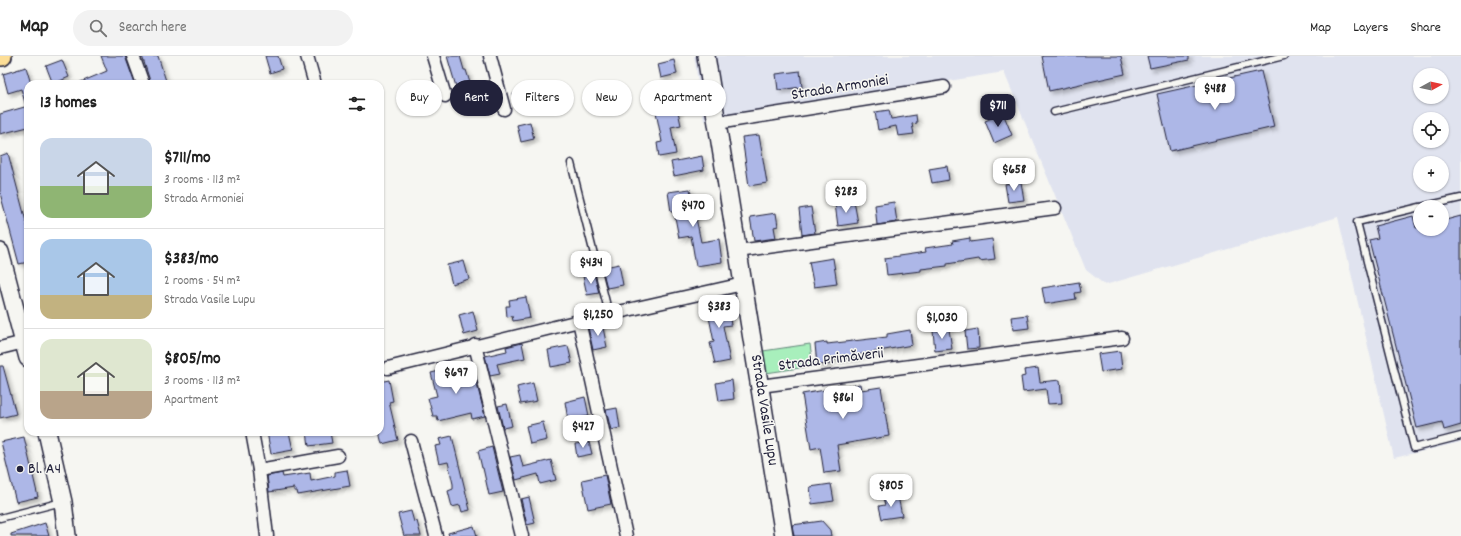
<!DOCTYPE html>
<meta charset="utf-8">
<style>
:root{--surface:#fff;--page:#f2f2f2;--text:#222;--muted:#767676;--line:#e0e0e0;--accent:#22223b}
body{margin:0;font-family:Dekko,sans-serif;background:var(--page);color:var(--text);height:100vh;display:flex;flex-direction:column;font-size:15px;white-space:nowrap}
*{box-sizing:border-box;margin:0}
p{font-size:13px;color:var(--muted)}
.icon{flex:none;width:22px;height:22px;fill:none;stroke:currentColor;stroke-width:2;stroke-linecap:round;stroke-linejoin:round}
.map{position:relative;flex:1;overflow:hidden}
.panel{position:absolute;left:24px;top:24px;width:360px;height:356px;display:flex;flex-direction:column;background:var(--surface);border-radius:12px;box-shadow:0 1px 3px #0004}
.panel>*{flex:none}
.top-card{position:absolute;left:396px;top:24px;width:380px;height:36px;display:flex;gap:8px}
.needle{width:26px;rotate:82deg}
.controls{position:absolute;left:1413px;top:12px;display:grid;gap:8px}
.controls a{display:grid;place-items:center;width:36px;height:36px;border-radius:50%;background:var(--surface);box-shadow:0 1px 3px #0004;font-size:20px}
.price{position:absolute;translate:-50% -34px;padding:0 9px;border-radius:8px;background:#fff;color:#222;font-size:13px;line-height:26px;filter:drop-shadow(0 1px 2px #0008)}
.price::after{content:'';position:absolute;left:50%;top:24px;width:12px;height:9px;margin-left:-6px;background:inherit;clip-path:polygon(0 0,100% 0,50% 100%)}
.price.selected{background:var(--accent);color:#fff}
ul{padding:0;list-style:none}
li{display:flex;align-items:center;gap:12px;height:100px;padding:0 16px}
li+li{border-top:1px solid var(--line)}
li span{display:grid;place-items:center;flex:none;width:112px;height:80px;border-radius:12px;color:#555}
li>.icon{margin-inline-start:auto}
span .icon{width:48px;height:48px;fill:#fffc;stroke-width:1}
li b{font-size:17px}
h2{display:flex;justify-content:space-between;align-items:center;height:48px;padding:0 16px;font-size:17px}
.chip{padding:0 14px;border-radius:18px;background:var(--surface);box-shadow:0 1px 3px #0004;font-size:14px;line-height:36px}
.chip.selected{background:var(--accent);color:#fff}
header{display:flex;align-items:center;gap:24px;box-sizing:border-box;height:56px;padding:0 20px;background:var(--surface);border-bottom:1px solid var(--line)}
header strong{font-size:19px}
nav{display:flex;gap:22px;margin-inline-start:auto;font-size:14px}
.search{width:280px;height:36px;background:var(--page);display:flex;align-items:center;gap:10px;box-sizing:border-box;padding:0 14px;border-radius:22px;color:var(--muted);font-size:15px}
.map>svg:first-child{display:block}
.built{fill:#e0e3ef;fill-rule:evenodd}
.green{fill:#a8efbc;stroke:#65887c}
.building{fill:#adb7e7;stroke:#22223b;filter:url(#shadow)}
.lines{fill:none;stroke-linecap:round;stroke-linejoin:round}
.lane-casing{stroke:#22223b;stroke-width:9}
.street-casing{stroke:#22223b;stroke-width:15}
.secondary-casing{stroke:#22223b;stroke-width:20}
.primary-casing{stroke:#22223b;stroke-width:22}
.lane{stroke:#f6f6f2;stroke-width:6}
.street{stroke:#f6f6f2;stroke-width:12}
.secondary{stroke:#f6f6f2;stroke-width:17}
.primary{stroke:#fdde96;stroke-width:19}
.poi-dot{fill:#22223b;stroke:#f6f6f2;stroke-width:1.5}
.labels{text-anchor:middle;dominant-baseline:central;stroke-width:3;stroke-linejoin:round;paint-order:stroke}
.street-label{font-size:16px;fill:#22223b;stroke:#f6f6f2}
.poi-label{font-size:16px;fill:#22223b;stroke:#f6f6f2;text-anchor:start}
</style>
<header>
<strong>Map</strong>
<div class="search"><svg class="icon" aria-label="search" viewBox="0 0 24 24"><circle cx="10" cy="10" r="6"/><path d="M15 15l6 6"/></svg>Search here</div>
<nav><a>Map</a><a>Layers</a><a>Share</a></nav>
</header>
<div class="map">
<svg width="1461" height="480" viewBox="0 0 1461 480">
<defs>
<filter id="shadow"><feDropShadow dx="3" dy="3" stdDeviation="2" flood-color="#0004"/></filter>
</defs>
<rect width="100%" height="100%" fill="#f6f6f2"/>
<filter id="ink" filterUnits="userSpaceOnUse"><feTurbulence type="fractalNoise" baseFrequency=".025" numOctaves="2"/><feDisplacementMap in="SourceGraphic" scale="8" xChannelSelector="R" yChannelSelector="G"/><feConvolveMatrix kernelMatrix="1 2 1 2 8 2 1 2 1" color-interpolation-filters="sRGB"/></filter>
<g filter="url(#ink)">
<path class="built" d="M694,0H1461V386L1394,402L1338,161L1105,229L1086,214L1004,16L704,65ZM1420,19H1442V41H1420ZM1420,63H1442V85H1420ZM1420,107H1442V129H1420ZM1420,151H1442V173H1420Z"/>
<path class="green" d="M810,288L813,310L766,317L763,295Z"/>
<g class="building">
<path d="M101,0H125L135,28H76L107,15Z"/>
<path d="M142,0H158L167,28H151Z"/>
<path d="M265,0H278L282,13L270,17Z"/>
<path d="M447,0H460L464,14H466L471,30L457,34Z"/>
<path d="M1042,0H1121L1125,18L1049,35Z"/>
<path d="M1147,0H1189V4L1150,12Z"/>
<path d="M62,4L69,21L53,28L46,10Z"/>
<path d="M674,4L677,18L661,22L658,8Z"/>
<path d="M26,11L31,28H28V50H26L21,33L8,37L3,18Z"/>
<path d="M800,15L802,31L778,34L776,18Z"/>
<path d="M1261,15L1274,71L1170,95L1157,38Z"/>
<path d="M523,35L526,48L517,50L513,38Z"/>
<path d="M28,50V71L0,78V58Z"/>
<path d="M677,51L681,69L671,71L676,98L659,101L657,87L662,86L656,56Z"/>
<path d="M889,54L891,63L916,59L917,67L912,68L914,78L898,80L896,70L878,74L875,56Z"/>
<path d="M1003,57L1012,79L994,87L985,65Z"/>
<path d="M530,66L534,83L521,86L517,69Z"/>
<path d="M759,79L767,127L749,130L742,81Z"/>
<path d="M8,97L28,173V206L19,208L0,137V100Z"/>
<path d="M702,100L704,114L674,120L671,106Z"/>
<path d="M947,110L949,124L932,127L929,113Z"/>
<path d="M1021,126L1024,144L1008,146L1005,128Z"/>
<path d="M690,133L701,186L719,183L722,206L696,210L691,180L679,182L674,156H671L668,136Z"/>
<path d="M854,145L858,167L838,170L835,148Z"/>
<path d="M894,146L897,166L877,169L875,149Z"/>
<path d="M811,151L815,177L802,179L799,153Z"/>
<path d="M776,157L778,170L774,171L776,182L754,185L750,161Z"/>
<path d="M1413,160L1416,172L1420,171V173H1442V165L1461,160V369L1444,374L1442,366L1417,372L1369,184L1378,182L1375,170Z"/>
<path d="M970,182V186L992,183L995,203L979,205L978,203L947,208V210L921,213V215L887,219L885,202L926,196L925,192L953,188L952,185Z"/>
<path d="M833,202L837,228L814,231L809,206Z"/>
<path d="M464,205L469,223L452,228L447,209Z"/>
<path d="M619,208L623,229L607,232L603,216L606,215L605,211Z"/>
<path d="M594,218L599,237L587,239L583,220Z"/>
<path d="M1079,226L1081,236L1075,237L1076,243L1045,248L1042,232Z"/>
<path d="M526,241L530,262L513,265L512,260L507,261L506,250H510L509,244Z"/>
<path d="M726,242L731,269L723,270L730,305L715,308L710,287L714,286L706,246Z"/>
<path d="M473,255L478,275L464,279L459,259Z"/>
<path d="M1027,259L1029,272L1013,274L1011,261Z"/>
<path d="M602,267L607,291L593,294L588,271Z"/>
<path d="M949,273L952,293L935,295L933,275Z"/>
<path d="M978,273L979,292L967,293L965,275Z"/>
<path d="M910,274L912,289L857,299L858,301L829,304L830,308L817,309L815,288L827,286V288L887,281V278Z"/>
<path d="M522,287L525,302L497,308L500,318L490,320L485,300L507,295L506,291Z"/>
<path d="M568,290L572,307L551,311L548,294Z"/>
<path d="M1120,295L1122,313L1101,316L1098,298Z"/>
<path d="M0,310H3L16,358L0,362Z"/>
<path d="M1038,312L1040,326L1060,324L1062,347L1048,348L1046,333L1023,336L1021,321L1025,320L1024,314Z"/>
<path d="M448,313L450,319L473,313L485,360L472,363L471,357L438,365L437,360H433L428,342L437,340L431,317Z"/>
<path d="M380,324H383L384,325L389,324L393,345L389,346L398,384L382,388L380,380Z"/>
<path d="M732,324L734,343L719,345L716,327Z"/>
<path d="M533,327L537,345L521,348L517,331Z"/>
<path d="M860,328L861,334L881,331L889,380L837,389L841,415L824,417L820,391L811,393L802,338Z"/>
<path d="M585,341L589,360L568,364L565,346Z"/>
<path d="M507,348L512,370L503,372L498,350Z"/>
<path d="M617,352L620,372L611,374L606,354Z"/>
<path d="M543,366L547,384L530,388L526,370Z"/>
<path d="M267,376H289L293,394L271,398Z"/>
<path d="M307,376H330L332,387L309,390Z"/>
<path d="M452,380L470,454L462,456L460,449L452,451L448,435L453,433V428L448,406L439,408L435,390L441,389L439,383Z"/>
<path d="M24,381L38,441L16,446L1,386Z"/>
<path d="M589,386L592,398L577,401L575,388Z"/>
<path d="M492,391L503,436L489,439L483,412H482L478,395Z"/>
<path d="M520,399L523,411L551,404L556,424L540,428L538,418L516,424L510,401Z"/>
<path d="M347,414L350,430L298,439L297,435H294V432L269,436L267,420L282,417L283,421L310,417L311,425L335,420V416Z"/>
<path d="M605,419L611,448L588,453L582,424Z"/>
<path d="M831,428L834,445L812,448L810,431Z"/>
<path d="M898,440L902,460L882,463L879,450L885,449L883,442Z"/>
<path d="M529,441L535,467L527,469L521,443Z"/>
<path d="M411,455L414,466L417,465L421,480H404L398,458Z"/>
<path d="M822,465L830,474L831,480H794L792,469Z"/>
<path d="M45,467L49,480H11V478Z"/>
<path d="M474,470L477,480H449L448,477Z"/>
</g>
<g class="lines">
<defs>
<g id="lane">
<path d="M1054,56L1284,0"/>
<path d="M571,107L609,258"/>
<path d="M1420,151L1357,166L1414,392L1461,380"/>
<path d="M1421,151L1461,142"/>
<path d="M0,462L62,446"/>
</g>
<g id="street">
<path d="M133,0L143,28"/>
<path d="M307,0L315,28"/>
<path d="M433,0L445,40"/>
<path d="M490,0L504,53"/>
<path d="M717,67L944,31"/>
<path d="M738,195L1055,152"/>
<path d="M579,265L626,480"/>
<path d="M475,289L522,480"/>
<path d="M0,292L24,286"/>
<path d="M388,312L579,265L743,228"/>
<path d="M760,330L1122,282"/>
<path d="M252,376L259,414L267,480"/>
<path d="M411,385L436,480"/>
<path d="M259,414L338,400"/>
</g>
<g id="secondary">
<path d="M706,0L784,480"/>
<path d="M0,196L28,302"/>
<path d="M47,376L63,446L67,480"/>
</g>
<path id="primary" d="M0,0H2"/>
</defs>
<use href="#lane" class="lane-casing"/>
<use href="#street" class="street-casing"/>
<use href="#secondary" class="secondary-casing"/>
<use href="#primary" class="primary-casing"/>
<use href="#lane" class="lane"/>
<use href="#street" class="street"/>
<use href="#secondary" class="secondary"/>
<use href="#primary" class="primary"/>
</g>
</g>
<circle class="poi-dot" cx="20" cy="413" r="4"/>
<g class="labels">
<g class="street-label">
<text transform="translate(840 32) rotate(-9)">Strada Armoniei</text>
<text transform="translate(831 304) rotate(-7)">Strada Primăverii</text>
<text transform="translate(764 354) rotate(81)">Strada Vasile Lupu</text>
</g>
<g class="poi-label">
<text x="28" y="413">Bl. A4</text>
</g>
</g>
</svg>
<div class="controls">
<a><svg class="needle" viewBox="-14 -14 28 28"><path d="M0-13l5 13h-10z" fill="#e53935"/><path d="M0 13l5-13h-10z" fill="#767676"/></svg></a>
<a><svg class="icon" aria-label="locate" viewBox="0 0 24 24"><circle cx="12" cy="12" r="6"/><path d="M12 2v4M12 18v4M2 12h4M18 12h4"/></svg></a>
<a>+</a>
<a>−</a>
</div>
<b class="price" style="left:1215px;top:55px">$488</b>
<b class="price selected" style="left:998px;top:72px">$711</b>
<b class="price" style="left:1014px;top:136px">$658</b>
<b class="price" style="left:846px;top:158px">$283</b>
<b class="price" style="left:693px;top:172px">$470</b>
<b class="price" style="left:591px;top:229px">$434</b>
<b class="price" style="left:719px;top:273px">$383</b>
<b class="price" style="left:598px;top:281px">$1,250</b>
<b class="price" style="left:942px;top:284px">$1,030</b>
<b class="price" style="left:456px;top:339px">$697</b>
<b class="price" style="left:843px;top:364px">$861</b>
<b class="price" style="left:583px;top:393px">$427</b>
<b class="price" style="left:891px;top:452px">$805</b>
<div class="top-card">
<a class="chip">Buy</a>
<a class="chip selected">Rent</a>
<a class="chip">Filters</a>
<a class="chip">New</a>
<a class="chip">Apartment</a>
</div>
<section class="panel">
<h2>13 homes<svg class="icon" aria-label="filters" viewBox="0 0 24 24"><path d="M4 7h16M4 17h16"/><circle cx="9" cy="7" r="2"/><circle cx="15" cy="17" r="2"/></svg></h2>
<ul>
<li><span style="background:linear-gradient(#c9d6e8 60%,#8fb573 0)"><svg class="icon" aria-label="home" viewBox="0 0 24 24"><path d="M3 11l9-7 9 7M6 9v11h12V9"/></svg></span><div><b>$711/mo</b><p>3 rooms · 113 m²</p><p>Strada Armoniei</p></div></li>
<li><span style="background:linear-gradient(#a9c7e8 70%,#c2b280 0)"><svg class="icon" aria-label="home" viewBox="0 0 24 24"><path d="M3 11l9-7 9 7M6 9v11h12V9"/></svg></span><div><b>$383/mo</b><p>2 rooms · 54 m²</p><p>Strada Vasile Lupu</p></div></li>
<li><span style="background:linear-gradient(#dfe7d0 65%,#b9a48a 0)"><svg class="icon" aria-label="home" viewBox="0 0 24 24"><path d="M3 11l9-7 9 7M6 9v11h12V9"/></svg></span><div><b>$805/mo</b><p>3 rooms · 113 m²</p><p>Apartment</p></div></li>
</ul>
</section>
</div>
